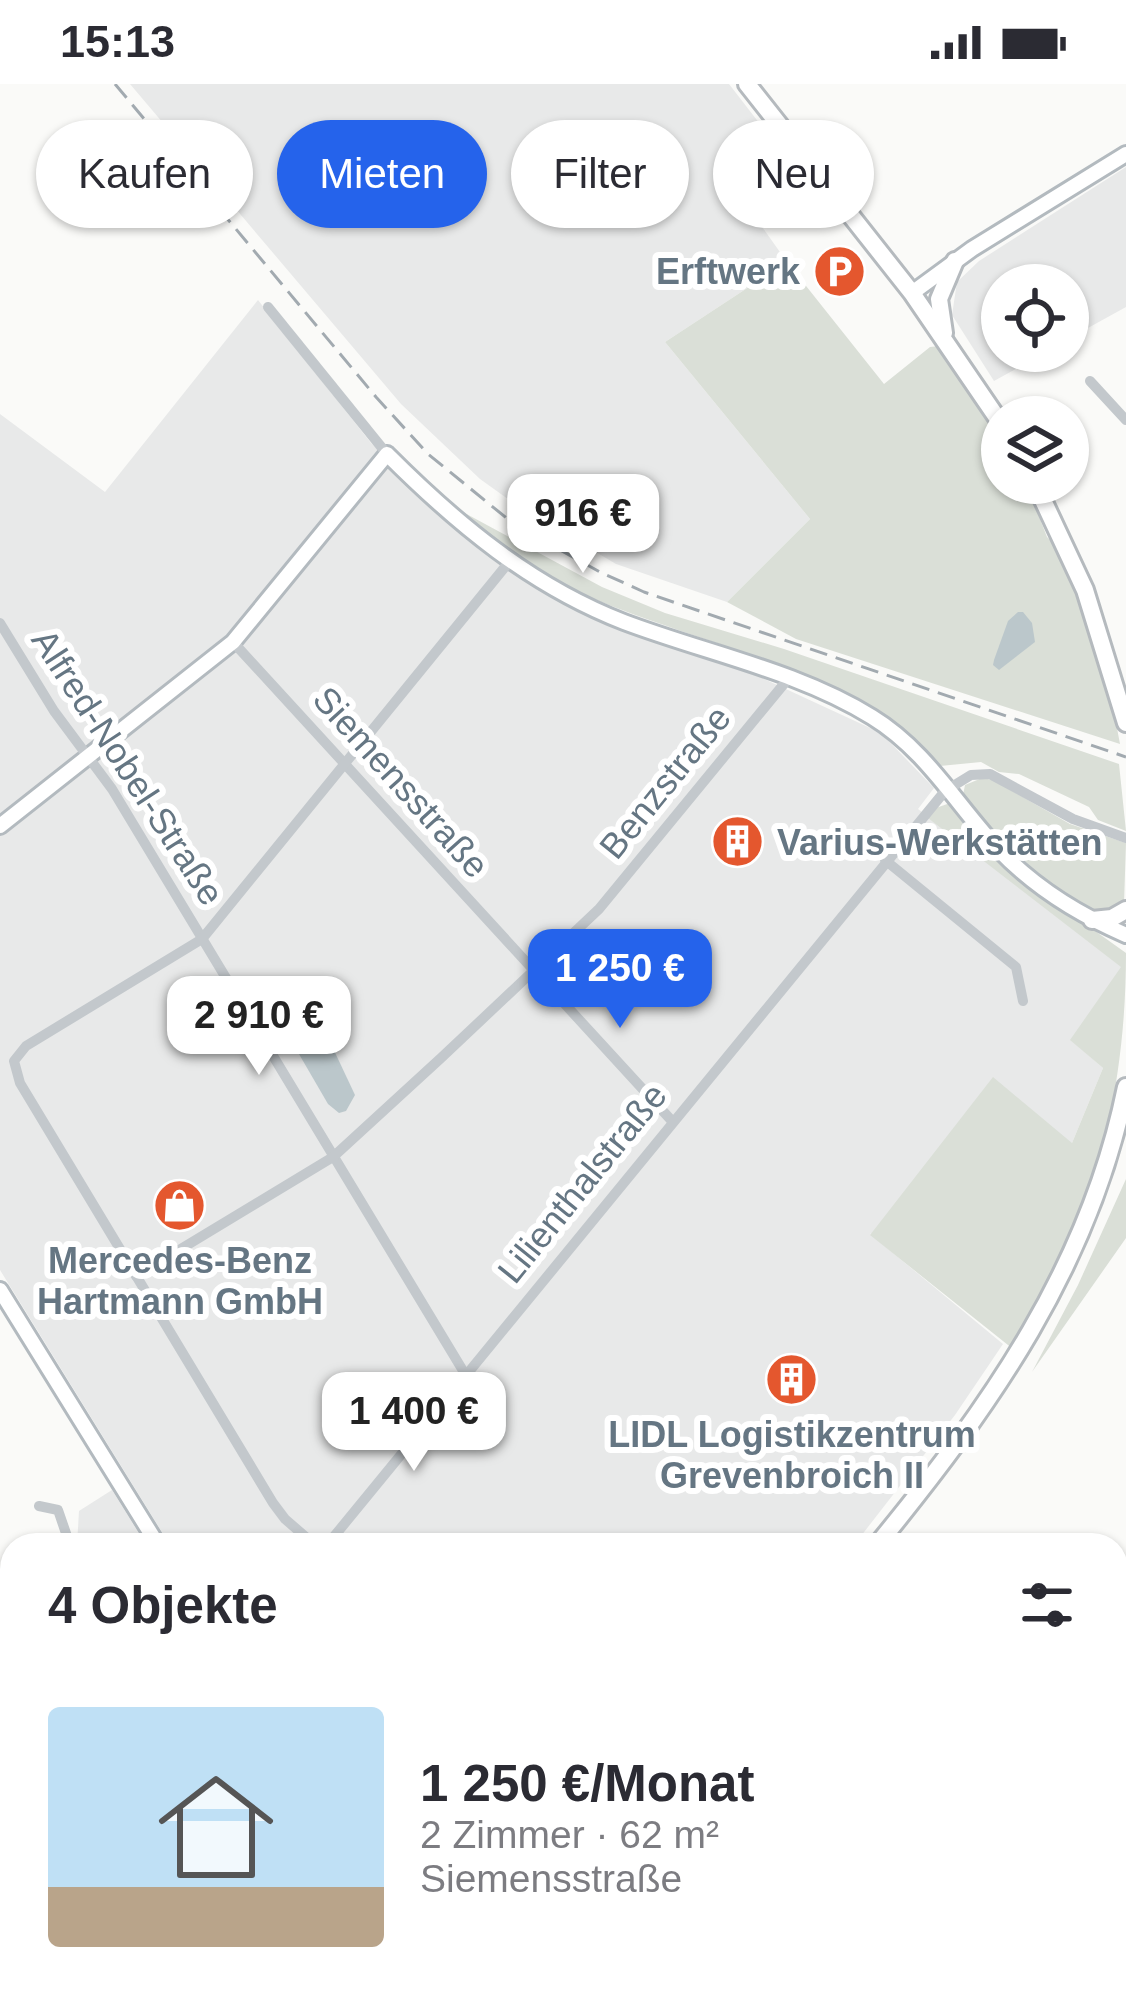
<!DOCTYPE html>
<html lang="de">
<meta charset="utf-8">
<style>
:root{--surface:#fff;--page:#f7f7f7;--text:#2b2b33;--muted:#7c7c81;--line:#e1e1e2;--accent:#2563eb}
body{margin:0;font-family:Helvetica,sans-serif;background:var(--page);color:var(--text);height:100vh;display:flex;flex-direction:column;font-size:45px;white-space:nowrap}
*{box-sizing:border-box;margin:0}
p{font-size:39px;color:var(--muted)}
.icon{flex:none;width:66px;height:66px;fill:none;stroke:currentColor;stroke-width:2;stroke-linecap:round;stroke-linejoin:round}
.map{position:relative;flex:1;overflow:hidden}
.sheet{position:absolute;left:0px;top:1449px;width:1128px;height:468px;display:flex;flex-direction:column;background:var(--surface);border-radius:36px 36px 0 0;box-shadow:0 3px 9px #0004}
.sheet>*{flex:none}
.banner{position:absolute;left:36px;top:36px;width:1056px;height:108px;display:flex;gap:24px}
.fabs{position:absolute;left:981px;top:180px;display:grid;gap:24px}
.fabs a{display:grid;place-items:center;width:108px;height:108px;border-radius:50%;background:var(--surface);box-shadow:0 3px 9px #0004;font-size:60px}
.price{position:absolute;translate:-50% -102px;padding:0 27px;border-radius:24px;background:#fff;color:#222;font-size:39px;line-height:78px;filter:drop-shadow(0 3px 6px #0008)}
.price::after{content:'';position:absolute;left:50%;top:72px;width:36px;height:27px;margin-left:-18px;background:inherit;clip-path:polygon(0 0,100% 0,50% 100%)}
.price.on{background:var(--accent);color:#fff}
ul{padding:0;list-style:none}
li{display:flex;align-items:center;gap:36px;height:300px;padding:0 48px}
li+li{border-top:3px solid var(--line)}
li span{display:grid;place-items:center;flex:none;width:336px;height:240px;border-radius:12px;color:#555}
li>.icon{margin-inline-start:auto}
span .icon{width:144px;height:144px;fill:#fffc;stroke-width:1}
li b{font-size:51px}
h2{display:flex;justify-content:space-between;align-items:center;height:144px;padding:0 48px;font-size:51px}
.chip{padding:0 42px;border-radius:54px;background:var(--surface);box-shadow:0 3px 9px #0004;font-size:42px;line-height:108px}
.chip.on{background:var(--accent);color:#fff}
.status{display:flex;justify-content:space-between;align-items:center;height:84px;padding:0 60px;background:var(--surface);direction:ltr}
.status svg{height:33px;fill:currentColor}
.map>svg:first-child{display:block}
.built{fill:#e8e9e9}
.green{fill:#dadfd7}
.water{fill:#bbc7cb}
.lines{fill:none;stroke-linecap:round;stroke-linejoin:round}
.secondary-casing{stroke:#b3babf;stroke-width:20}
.primary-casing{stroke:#b5babe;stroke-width:22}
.street{stroke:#c3c8cc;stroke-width:10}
.secondary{stroke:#fff;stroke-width:14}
.primary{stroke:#fff;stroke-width:16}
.rail{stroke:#a2aab0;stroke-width:3;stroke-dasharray:18 9;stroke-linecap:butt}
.labels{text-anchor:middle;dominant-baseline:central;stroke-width:12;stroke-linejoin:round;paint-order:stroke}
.poi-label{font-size:36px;font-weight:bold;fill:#657683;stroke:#fff}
.street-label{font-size:36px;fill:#657683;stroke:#fff}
</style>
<div class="status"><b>15:13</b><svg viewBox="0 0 49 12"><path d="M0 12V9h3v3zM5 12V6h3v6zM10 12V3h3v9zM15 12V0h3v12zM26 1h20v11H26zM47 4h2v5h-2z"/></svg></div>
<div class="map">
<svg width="1126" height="1917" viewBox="0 0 1126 1917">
<rect width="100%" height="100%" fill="#fafaf8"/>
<g class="built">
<path d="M130,0H729L787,75L738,109L787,178L665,258L810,435L727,518L616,480L515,420L480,395L401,320Z"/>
<path d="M1126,83V223L1068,255V201H1002V267H1048L994,297L952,231L957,198L979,177Z"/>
<path d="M258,216L371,359L518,491L604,536L745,586L881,649L934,704L918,725L1122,883L1071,956L1103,984L1072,1059L870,1150L1003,1260L955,1331L854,1461H170L0,1186V330L105,408Z"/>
<path d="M112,1406L146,1461H77L79,1427Z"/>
<path d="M1126,1810V1917H1036L1046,1905H1116V1822Z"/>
</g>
<g class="green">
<path d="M787,178L884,300L930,263L939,262L1002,357V399H1026L1047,453L1059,464L1081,519L1113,623L1120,660L796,555L727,518L810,435L665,258Z"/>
<path d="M461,427L602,503L665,529L784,565L1119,680L1126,747L1098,736L1089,723L1019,690L999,688L981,678L940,682C868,589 689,559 581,509C537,489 498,457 461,427Z"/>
<path d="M982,694L993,696L1070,740L1126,759L1124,820C1080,856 986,745 963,711L965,701Z"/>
<path d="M950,719L961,728L1011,787L1126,869C1126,968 1110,1067 1069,1158C1053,1195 1032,1230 1013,1265L870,1151L993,993L1072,1059L1103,984L1070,956L1121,883L928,734L936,724Z"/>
<path d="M1126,1095V1154L1032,1288L1078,1201Z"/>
</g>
<g class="water">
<path d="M1018,528H1023L1032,539L1035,558L999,586L993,581L994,576L1008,537Z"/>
<path d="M291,899L323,943L355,1011L346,1027L339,1029L328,1020L267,915L279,901Z"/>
</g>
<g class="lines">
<defs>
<g id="secondary">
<path d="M912,209L972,165L1126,70"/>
<path d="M0,742L233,558L387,370C457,440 531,502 624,538C706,569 798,587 872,633C926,666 956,720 998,765C1035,804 1077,830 1126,851"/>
<path d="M0,1206L158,1461"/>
<path d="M523,1905L536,1917"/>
</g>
<g id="primary">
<path d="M747,0L912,209L1002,341"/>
<path d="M944,249L939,215L955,177"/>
<path d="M1035,399L1085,506L1126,639"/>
<path d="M1092,836L1112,834L1126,826"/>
<path d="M877,1461C990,1323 1090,1182 1126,1003"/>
<path d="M502,1917L512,1905"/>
</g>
</defs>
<use href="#secondary" class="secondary-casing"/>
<use href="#primary" class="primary-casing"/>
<g class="street">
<path d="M268,223L387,370"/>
<path d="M1090,297L1126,336"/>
<path d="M0,539L54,627L112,705L465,1290"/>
<path d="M233,558L672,1037"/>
<path d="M885,776L1016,883L1023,917"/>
<path d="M136,1192L333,1073L441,974L599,825L788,595"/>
<path d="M39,1422L58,1426L70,1461"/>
<path d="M315,1461L285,1435L273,1419L20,999L14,977L26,962L202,855L509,478"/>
<path d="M327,1461L945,707L971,691L990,690L1073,735L1126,754"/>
<path d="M1059,1916L1060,1917"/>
</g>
<use href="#secondary" class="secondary"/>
<use href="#primary" class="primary"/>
<path class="rail" d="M115,0L376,313L428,370L515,441L600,488L644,508L1126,673"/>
</g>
<defs>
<symbol id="parking-disc" viewBox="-11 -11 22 22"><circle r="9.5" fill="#e4572e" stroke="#fff"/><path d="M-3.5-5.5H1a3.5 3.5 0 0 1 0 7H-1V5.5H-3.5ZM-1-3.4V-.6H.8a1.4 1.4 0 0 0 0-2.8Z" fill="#fff"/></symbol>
<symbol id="building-disc" viewBox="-11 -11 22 22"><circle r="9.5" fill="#e4572e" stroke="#fff"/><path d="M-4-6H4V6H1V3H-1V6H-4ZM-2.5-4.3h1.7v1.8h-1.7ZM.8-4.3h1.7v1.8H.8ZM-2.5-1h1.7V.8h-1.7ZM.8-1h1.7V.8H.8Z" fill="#fff"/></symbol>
<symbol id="shop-disc" viewBox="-11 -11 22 22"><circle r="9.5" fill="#e4572e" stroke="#fff"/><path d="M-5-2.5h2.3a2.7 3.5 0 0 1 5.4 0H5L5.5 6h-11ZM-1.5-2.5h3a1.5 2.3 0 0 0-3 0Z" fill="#fff"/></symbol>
</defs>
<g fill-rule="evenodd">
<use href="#parking-disc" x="810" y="158" width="59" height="59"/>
<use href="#building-disc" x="708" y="728" width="59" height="59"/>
<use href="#shop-disc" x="150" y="1092" width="59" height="59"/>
<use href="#building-disc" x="762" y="1266" width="59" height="59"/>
</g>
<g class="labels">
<g class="poi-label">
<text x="800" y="187" text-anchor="end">Erftwerk</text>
<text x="777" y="758" text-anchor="start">Varius-Werkstätten</text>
<text x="180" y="1176">Mercedes-Benz<tspan x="180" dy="41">Hartmann GmbH</tspan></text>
<text x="792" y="1350">LIDL Logistikzentrum<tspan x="792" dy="41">Grevenbroich II</tspan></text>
</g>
<g class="street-label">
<text transform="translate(128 683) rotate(57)">Alfred-Nobel-Straße</text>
<text transform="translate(401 698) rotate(48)">Siemensstraße</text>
<text transform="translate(665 698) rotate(-51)">Benzstraße</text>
<text transform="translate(582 1099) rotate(-51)">Lilienthalstraße</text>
</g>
</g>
</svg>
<div class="fabs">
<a><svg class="icon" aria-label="locate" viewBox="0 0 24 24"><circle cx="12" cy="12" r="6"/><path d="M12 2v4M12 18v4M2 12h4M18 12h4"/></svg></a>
<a><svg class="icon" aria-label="layers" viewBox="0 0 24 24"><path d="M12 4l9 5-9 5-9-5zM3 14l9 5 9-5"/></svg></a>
</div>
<b class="price" style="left:583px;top:492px">916 €</b>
<b class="price on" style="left:620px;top:947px">1 250 €</b>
<b class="price" style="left:259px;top:994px">2 910 €</b>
<b class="price" style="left:414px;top:1390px">1 400 €</b>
<div class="banner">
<a class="chip">Kaufen</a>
<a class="chip on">Mieten</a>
<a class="chip">Filter</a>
<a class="chip">Neu</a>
</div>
<section class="sheet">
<h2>4 Objekte<svg class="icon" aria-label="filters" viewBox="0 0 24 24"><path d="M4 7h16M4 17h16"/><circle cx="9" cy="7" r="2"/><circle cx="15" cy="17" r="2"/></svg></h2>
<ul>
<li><span style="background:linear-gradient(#bfe0f5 75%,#b9a48a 0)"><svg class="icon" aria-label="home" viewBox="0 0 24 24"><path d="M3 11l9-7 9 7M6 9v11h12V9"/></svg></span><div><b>1 250 €/Monat</b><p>2 Zimmer · 62 m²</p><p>Siemensstraße</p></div></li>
</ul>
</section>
</div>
